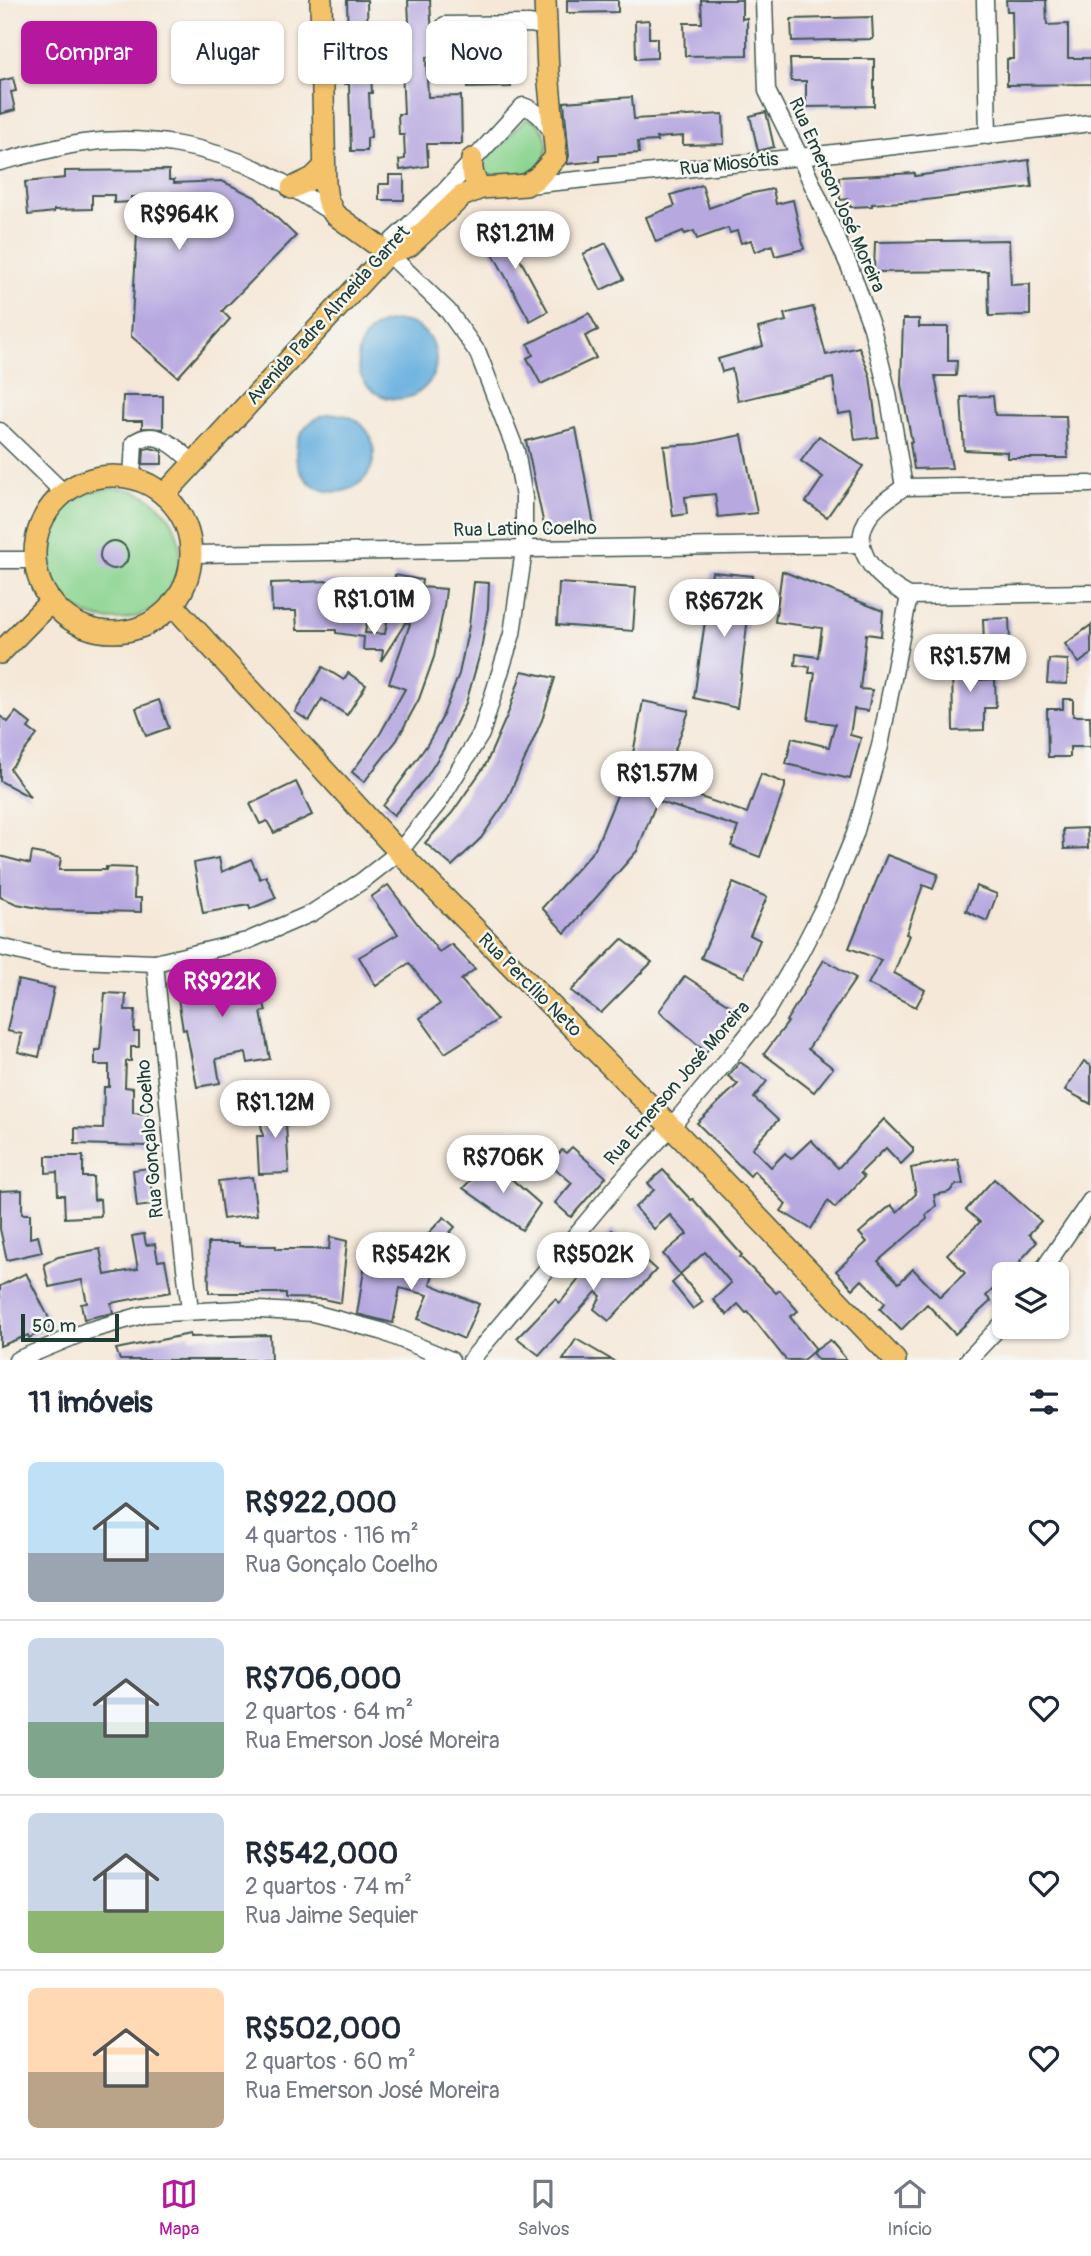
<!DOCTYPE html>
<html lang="pt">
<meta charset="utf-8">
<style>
:root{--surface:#fff;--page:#f2f2f3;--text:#1f2937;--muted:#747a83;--line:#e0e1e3;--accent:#b5179e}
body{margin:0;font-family:Pangolin,sans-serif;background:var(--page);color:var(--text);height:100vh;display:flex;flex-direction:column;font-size:26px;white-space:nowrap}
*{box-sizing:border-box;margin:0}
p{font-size:23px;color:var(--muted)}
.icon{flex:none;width:38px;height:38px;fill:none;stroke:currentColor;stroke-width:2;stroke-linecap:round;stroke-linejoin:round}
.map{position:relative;height:1360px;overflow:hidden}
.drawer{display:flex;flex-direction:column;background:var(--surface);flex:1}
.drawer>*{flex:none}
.guide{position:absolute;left:21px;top:21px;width:700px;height:63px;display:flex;gap:14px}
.fabs{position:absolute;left:992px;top:1262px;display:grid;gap:14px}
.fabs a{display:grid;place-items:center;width:77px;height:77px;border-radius:10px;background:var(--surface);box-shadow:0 2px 5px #0004;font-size:35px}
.scale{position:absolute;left:21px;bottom:18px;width:98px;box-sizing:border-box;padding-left:7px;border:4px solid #1f3d34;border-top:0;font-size:19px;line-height:24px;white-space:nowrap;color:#1f3d34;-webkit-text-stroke:5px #f6f6f2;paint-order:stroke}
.price{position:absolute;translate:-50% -60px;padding:0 16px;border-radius:24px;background:#fff;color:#222;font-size:23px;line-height:46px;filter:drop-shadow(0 2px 4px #0008)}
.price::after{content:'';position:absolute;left:50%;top:42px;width:21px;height:16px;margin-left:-10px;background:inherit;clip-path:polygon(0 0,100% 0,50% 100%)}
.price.on{background:var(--accent);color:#fff}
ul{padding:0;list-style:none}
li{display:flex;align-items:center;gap:21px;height:175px;padding:0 28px}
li+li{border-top:2px solid var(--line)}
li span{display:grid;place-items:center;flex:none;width:196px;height:140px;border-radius:10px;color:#555}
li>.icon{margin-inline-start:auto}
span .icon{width:84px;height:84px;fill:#fffc;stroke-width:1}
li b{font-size:30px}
h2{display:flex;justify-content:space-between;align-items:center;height:84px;padding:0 28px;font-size:30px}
.pill{padding:0 24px;border-radius:10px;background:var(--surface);box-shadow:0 2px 5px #0004;font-size:24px;line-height:63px}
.pill.on{background:var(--accent);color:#fff}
.tab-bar{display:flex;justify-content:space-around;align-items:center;height:98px;border-top:2px solid var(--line);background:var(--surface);font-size:19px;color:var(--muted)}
.tab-bar a{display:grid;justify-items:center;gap:4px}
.tab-bar .on{color:var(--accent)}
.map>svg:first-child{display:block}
.green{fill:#8bd490;stroke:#558862;stroke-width:2}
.water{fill:#66afde;stroke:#427689;stroke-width:2}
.building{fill:#b7a9e0}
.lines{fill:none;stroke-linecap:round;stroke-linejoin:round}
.minor-casing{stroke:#3f574d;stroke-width:19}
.major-casing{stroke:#3f574d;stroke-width:24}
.minor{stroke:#fff;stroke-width:16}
.major{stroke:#f3c26a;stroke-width:21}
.labels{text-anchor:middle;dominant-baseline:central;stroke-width:5;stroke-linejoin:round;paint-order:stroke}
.street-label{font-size:19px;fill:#1f3d34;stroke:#f6f6f2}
</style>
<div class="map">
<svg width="1091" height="1360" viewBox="0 0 1091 1360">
<rect width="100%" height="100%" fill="#f6f6f2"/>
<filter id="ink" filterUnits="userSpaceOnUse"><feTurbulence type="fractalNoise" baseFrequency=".0143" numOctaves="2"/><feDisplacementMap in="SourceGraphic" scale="14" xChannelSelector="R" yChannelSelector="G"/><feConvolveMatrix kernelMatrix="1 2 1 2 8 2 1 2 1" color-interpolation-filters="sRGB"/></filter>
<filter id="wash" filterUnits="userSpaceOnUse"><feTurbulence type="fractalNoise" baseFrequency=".00686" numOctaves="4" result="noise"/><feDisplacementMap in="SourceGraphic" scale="28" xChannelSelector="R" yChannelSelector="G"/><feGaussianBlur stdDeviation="1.57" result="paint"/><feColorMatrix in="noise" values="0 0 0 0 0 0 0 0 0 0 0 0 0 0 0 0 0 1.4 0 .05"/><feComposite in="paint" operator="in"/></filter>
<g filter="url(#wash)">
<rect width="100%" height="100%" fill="#f5e8d8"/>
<g class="green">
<path d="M526,119L536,121C544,130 549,141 546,153C540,184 504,179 479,178L477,167Z"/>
<circle cx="114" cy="554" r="66"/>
</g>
<g class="water">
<circle cx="397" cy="360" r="39"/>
<circle cx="335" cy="453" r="39"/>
</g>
<g id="blocks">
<g class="building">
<path d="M347,0H367L368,51H364L365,75L371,74L372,93H369L371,137L367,138V151H351L349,84H345L344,42H348Z"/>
<path d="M408,0H430L432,38L518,37V56H515L516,78H511V87L467,88L466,56L426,57L428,97L461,96L462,144H427L428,166L400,170L399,160L405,159L404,135H399L398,114H404L401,44H410Z"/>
<path d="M567,0H618V12L567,13Z"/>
<path d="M701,0H742V19L747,18V55L685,56L684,23H702Z"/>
<path d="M1006,0H1046L1047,25L1068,24V58H1091V84L1007,85V59H1013L1012,11H1007Z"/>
<path d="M872,17L873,39L792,41L791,19Z"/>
<path d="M649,20V38H657V58L636,59L635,21Z"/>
<path d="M790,59H874V106L806,107V81H791Z"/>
<path d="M13,78L16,91L11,92L15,110L0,114V81Z"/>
<path d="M632,97L634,119L723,114L724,144L683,145V136L656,138L657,141L638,142L639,153L599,156V161L567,164L569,156L564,102Z"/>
<path d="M766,112L774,147L758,151L750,116Z"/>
<path d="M1029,160L1032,187L917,201L872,204V206L850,207L849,199L840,200L839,177L915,173V176Z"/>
<path d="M169,170V180H174V183L222,181L255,197L296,236L222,311L230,319L178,377L131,336L138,217L172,216L171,196L131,197V202L114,203V195H92V209L54,210V212L28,215L25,182L65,178V171Z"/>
<path d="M389,175H404V200H379V184H389Z"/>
<path d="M702,185L709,208L748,194L773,189L776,204L793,200L804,249L775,256L772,245L755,252L751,240L741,243L737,231L730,233L728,228L697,239L694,231L685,234L683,231L656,242L646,217L675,206L671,195Z"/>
<path d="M500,222L548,311L530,321L481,232Z"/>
<path d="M1009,240L1011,285L1030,284V315L989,316L988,271L874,272L875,242Z"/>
<path d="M606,243L624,279L601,290L583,254Z"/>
<path d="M813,307L826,355L859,347L870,376L878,437L855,440L851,412L838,414L833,378L738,401L732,369L722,372L718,359L763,346L758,328L786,321L784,314Z"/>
<path d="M589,313L598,330L585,336L596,358L541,384L527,358L533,355L528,344Z"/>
<path d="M903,319H919V327H948V361H957L956,376H935L952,468L914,469L910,442H912L901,385Z"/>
<path d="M123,396H163V429L142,428V421H122Z"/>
<path d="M993,396L995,415L1066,416L1068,458H1007V452L964,450L961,397Z"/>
<path d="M576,428L594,525L545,530L526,441Z"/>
<path d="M742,435L757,513L718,517L715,494L685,497L687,514L673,516L664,446L697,444Z"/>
<path d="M819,436L863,466L827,517L806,502L823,477L801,461Z"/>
<path d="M150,448L162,451V464H143L144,449Z"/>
<circle cx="114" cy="555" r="14"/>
<path d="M782,571L883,611L881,636L866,634L860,689L872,690L868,711L854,709L850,735L861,738L850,779L786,764L792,738L829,747L835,724L808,720L815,673H809L810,667L795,665L796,654L818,657L822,628L775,622Z"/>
<path d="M712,572L753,576L737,708L694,698Z"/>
<path d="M395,575L422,580L421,587L446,589L444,606L434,657L419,699L397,740L364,782L352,772L380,734L405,689L389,683L410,624L406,622L381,661L383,650H363L364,637L336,633V630H297L296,611H272L271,583L331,581L373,588L365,633L385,634Z"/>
<path d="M474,582L489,583L488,608L481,650L466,703L443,750L427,776L394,815L383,806L427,745L441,720L459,674L469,626Z"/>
<path d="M559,583L636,588L633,631L557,625Z"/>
<path d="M1009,618L1010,642L984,643L983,619Z"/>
<path d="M1091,625V654L1079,663L1065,644Z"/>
<path d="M979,655L980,680L995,679L996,708H984V730L953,731L952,656Z"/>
<path d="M1049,659L1068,660L1067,684L1047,683Z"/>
<path d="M323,667L344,680L348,673L366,685L347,715L322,699L309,721L295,712Z"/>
<path d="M522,671L555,678L542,720L507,800L481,838L452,866L425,843L452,813L486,764L509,711Z"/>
<path d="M1063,699H1073V716H1090L1091,747H1070V757H1048L1047,709H1063Z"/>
<path d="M159,700L169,728L146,736L136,708Z"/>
<path d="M643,701L689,711L672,758L700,768L693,786L703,790L700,797L747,813L761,774L785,783V787L760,857L731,846L738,827L657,801L637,851L565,933L542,908L595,849L632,759Z"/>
<path d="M16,712L31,724L28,728L37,735L10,769L30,797L0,781V716L8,722Z"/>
<path d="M296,782L312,815L274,833L267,821L260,824L250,804Z"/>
<path d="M1087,828L1088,848L1064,849L1063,829Z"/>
<path d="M32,852L61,858L59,870H106V867L135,868L134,898H141V912L49,910L17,904L0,897V856L30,864Z"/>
<path d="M887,855L938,874L933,889L923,885L906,934L909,935L894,973L925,990L916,1007L868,984L881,960L849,948Z"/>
<path d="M219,858L222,872L251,859L260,879L266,876L276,898L250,909L249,905L203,913L194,863Z"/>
<path d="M733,883L767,897L750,935L760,940L744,977L701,958Z"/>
<path d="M388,885L439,952L451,944L475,969L461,980L497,1020L445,1053L420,1018L440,1004L409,963L376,986L359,957L398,934L371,897Z"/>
<path d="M976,886L997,894L987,921L966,911Z"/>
<path d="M622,939L652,962L601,1013L571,991Z"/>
<path d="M824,960L856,978L808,1049L833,1068L814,1092L764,1054L788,1022L786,1021Z"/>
<path d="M253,963L266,1011L261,1012L270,1059L248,1063L246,1053L216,1059L220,1083L197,1087L186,1029L183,1030L175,979Z"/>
<path d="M685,976L738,1011L706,1052L659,1011Z"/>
<path d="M18,980L54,988L39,1057L18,1052L22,1034L7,1031Z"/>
<path d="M105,993L126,994L125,1010H135L134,1032H139V1047H131V1061H126L125,1087L133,1088V1113L148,1114V1146L75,1144V1128L103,1129L104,1087H109V1065H95V1050H100Z"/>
<path d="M1084,1061L1091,1066V1104L1065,1090Z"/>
<path d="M740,1062L767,1081L754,1098L778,1120L752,1148L771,1167L785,1153L791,1159L811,1140L838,1168L884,1119L913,1148V1152L901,1164L886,1148L860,1173L864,1177L835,1208L828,1201L811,1229L781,1211L786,1204L754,1171L750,1176L697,1123L738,1084L728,1076Z"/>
<path d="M294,1105L298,1122L286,1125L289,1173L259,1174L257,1136H263L259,1112Z"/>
<path d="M572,1147L606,1177L571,1217L555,1203L572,1183L550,1164L562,1150L566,1153Z"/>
<path d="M46,1156H83V1177H93L94,1200L100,1199L101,1216L65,1218L64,1195H58L57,1172L46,1173Z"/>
<path d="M958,1159L963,1184L956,1185L949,1192L934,1195L936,1206L926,1215L927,1219L878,1261L885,1269L899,1283L913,1269L940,1297L965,1273L947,1254L980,1222L966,1210L994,1179L1041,1221L1029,1234L1037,1242L1020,1261L1021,1263L1010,1274H1004V1279L986,1296L991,1301L955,1334L927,1304L901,1330L880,1309L885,1303L862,1280L853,1289L836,1271L867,1242L859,1233L891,1205L897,1212L916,1194L911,1168Z"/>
<path d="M490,1160L540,1204L522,1230L463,1188Z"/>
<path d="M149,1168L153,1205L137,1207L133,1170Z"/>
<path d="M663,1170L691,1200L693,1199L742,1255L740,1257L776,1293L780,1290L798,1311L790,1317L816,1349L803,1360H786L748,1312L746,1313L738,1304L727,1315L713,1300L731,1283L705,1252L680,1274L663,1254L687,1234L670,1215L654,1229L635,1207L654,1190L648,1183Z"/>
<path d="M252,1177L257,1215L223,1219L218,1181Z"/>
<path d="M22,1190V1214H30V1238L38,1236L42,1252L7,1260L0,1229V1191Z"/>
<path d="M444,1217L455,1227L433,1251L422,1240Z"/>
<path d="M612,1230L656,1270L609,1321L594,1309L601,1296L596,1292L539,1355L517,1338L555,1299L560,1303L590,1265L596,1269L609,1255L598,1245Z"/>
<path d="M144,1234L146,1245L155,1244L158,1261L165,1260L171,1292L111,1303L113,1313L84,1319L81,1304L87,1303L82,1280L49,1287L44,1264L58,1257L100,1249L105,1275L138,1269L132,1236Z"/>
<path d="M330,1237L347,1241L341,1303L323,1299L286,1298V1293H209L208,1243H239V1246H276V1249H329Z"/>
<path d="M368,1245L436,1264L430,1284L479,1304L464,1339L418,1319L428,1295L400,1288L393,1323L357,1314Z"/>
<path d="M26,1273L53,1326L29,1338L28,1335L0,1346V1286Z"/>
<path d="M681,1275L703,1302L693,1309L672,1283Z"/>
<path d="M190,1334V1337L270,1335L271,1360H120L116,1349Z"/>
<path d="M576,1339L612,1360H563Z"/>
<path d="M830,1340L847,1360H818L812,1353Z"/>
</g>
</g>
</g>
<g filter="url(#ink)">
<use href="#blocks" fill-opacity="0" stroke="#3f574d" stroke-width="2"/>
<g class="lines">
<defs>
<g id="minor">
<path d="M764,0L767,91L800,157L850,268L872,328L888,393L904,487"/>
<path d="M985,0L988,136"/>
<path d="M445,25L530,24L546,27"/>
<path d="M0,162C27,155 56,147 83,143C144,134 211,146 265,173C289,185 312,200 334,214"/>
<path d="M528,185L800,157L1091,123"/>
<path d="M0,431L64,493"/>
<path d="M132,478L134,443C155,426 179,449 193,463"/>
<path d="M1091,484L904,487C892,496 875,506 867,520C848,554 883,582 909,596L1091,593"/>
<path d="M191,554L861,544"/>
<path d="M0,560H35"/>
<path d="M0,947L50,959L155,963L247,941L312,913L362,881L399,852L439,802L481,734L512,634L524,550V497L516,451L478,353L448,311L388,253L393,240L442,194L523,106C539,111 544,121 554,134"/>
<path d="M155,963L179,1217L190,1310"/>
<path d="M1040,1274L1091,1200"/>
<path d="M17,1360L87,1331L146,1314L240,1309L313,1313L381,1331L451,1360"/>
<path d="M471,1360L626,1175L671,1127L738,1047L766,1012L798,957L828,899L855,834L880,746L909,596"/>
<path d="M968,1360L1004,1322"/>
</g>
<g id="major">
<path d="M321,0L325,185L327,199L334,214L388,253"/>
<path d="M472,159C471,172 473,178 481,188"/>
<path d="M292,188L313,178L324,167"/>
<circle cx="113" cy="554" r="78"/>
<path d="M164,495L388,253L409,246L462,196L481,188L526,185L538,177L556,157L548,72L545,0"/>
<path d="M172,604L399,852L671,1127L895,1360"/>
<path d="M0,653L51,601"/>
</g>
</defs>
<use href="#minor" class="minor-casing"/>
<use href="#major" class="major-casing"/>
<use href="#minor" class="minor"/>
<use href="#major" class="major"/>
</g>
</g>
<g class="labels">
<g class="street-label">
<text transform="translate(729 164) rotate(-6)">Rua Miosótis</text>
<text transform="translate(837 195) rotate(66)">Rua Emerson José Moreira</text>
<text transform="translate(328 315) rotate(-48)">Avenida Padre Almeida Garret</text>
<text transform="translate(525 529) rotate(-1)">Rua Latino Coelho</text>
<text transform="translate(530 985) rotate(45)">Rua Percílio Neto</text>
<text transform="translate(677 1083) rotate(-49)">Rua Emerson José Moreira</text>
<text transform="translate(150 1139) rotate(-95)">Rua Gonçalo Coelho</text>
</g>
</g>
</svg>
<div class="fabs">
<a><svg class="icon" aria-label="layers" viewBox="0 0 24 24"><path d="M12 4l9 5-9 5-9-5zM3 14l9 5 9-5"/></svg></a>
</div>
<div class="scale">50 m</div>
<b class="price" style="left:179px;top:252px">R$964K</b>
<b class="price" style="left:515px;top:271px">R$1.21M</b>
<b class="price" style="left:374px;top:637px">R$1.01M</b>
<b class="price" style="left:724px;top:639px">R$672K</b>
<b class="price" style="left:970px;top:694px">R$1.57M</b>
<b class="price" style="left:657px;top:811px">R$1.57M</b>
<b class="price on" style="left:222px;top:1019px">R$922K</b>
<b class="price" style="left:275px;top:1140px">R$1.12M</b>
<b class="price" style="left:503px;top:1195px">R$706K</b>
<b class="price" style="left:411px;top:1292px">R$542K</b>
<b class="price" style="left:593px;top:1292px">R$502K</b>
<div class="guide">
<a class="pill on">Comprar</a>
<a class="pill">Alugar</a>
<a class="pill">Filtros</a>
<a class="pill">Novo</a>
</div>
</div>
<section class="drawer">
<h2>11 imóveis<svg class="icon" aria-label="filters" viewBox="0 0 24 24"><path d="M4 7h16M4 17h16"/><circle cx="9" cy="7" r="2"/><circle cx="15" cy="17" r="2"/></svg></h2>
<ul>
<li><span style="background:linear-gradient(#bfe0f5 65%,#9aa5b1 0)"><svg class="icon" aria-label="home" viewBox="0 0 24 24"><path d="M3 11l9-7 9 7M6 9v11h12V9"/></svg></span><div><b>R$922,000</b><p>4 quartos · 116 m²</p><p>Rua Gonçalo Coelho</p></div><svg class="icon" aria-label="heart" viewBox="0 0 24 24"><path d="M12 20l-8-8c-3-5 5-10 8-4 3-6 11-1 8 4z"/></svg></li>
<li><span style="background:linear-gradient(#c9d6e8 60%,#7fa58c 0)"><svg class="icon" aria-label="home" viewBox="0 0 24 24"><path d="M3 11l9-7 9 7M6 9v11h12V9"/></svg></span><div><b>R$706,000</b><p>2 quartos · 64 m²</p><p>Rua Emerson José Moreira</p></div><svg class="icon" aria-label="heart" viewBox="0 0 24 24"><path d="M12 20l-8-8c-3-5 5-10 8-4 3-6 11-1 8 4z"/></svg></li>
<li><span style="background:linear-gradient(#c9d6e8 70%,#8fb573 0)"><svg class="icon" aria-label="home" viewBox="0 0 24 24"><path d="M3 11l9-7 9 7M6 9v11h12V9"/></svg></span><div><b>R$542,000</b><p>2 quartos · 74 m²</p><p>Rua Jaime Sequier</p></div><svg class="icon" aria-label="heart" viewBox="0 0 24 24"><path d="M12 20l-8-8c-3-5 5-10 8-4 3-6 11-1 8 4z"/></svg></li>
<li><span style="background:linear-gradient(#ffd9b3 60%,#b9a48a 0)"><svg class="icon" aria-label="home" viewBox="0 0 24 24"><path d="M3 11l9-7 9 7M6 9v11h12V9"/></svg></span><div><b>R$502,000</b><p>2 quartos · 60 m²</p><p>Rua Emerson José Moreira</p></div><svg class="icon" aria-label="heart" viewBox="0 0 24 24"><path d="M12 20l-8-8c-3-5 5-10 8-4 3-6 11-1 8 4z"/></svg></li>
</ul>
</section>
<nav class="tab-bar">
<a class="on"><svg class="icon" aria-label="map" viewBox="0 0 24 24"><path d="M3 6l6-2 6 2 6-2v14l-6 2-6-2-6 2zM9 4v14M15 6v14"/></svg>Mapa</a>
<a><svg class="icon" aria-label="saved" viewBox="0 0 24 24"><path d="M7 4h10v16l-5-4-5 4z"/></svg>Salvos</a>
<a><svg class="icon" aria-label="home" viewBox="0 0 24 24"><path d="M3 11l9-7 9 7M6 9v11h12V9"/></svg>Início</a>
</nav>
